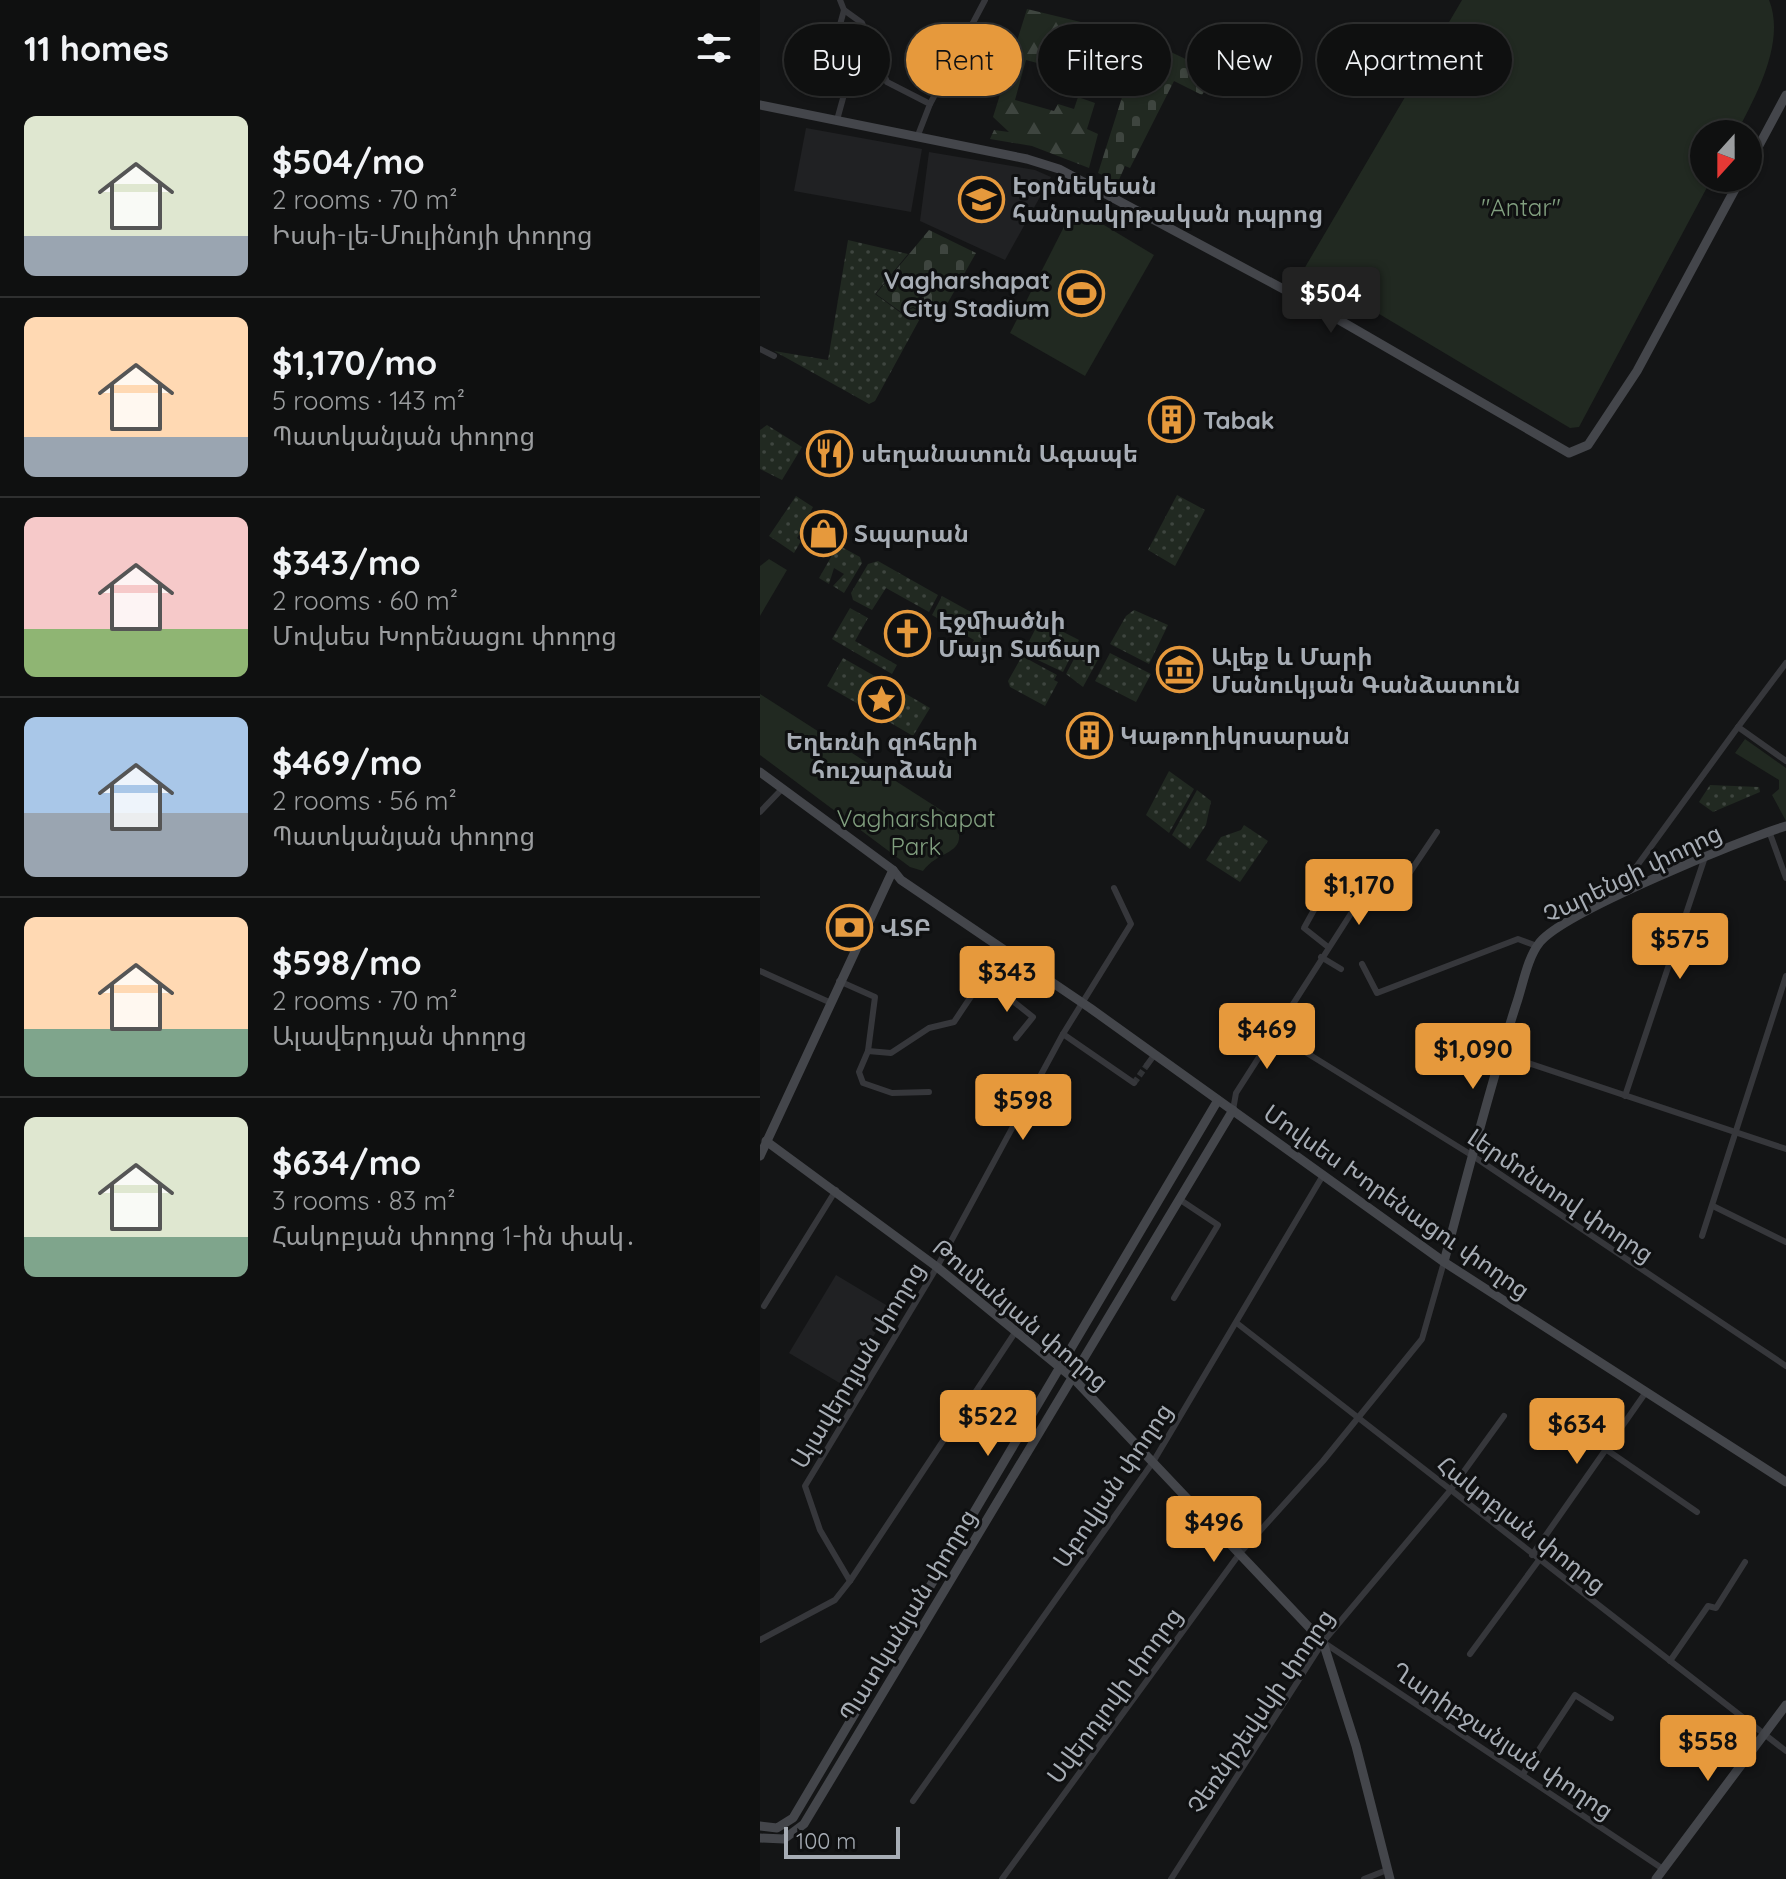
<!DOCTYPE html>
<meta charset="utf-8">
<style>
:root{--surface:#0f1010;--page:#181919;--text:#f1f3f6;--muted:#9b9d9f;--line:#2f3030;--accent:#e6993c}
body{margin:0;font-family:Quicksand,"Noto Sans Armenian",sans-serif;background:var(--page);color:var(--text);height:100vh;display:flex;flex-direction:column;font-size:30px;white-space:nowrap}
*{box-sizing:border-box;margin:0}
p{font-size:26px;color:var(--muted)}
.icon{flex:none;width:44px;height:44px;fill:none;stroke:currentColor;stroke-width:2;stroke-linecap:round;stroke-linejoin:round}
.map{position:relative;flex:1;overflow:hidden}
.drawer{display:flex;flex-direction:column;background:var(--surface);width:760px}
.drawer>*{flex:none}
.top-card{position:absolute;left:24px;top:24px;width:760px;height:72px;display:flex;gap:16px}
.needle{width:52px;rotate:201deg}
.fabs{position:absolute;left:930px;top:120px;display:grid;gap:16px}
.fabs a{display:grid;place-items:center;width:72px;height:72px;border-radius:50%;background:var(--surface);box-shadow:0 2px 6px #0004,0 0 0 2px var(--line);font-size:40px}
.scale{position:absolute;left:24px;bottom:20px;width:116px;box-sizing:border-box;padding-left:8px;border:4px solid #a7adb5;border-top:0;font-size:22px;line-height:28px;white-space:nowrap;color:#a7adb5;-webkit-text-stroke:6px #0f1011;paint-order:stroke}
.price{position:absolute;translate:-50% -68px;padding:0 18px;border-radius:8px;background:var(--accent);color:#111;font-size:26px;line-height:52px;filter:drop-shadow(0 2px 4px #0008)}
.price::after{content:'';position:absolute;left:50%;top:48px;width:24px;height:18px;margin-left:-12px;background:inherit;clip-path:polygon(0 0,100% 0,50% 100%)}
.price.on{background:#222;color:#fff}
ul{padding:0;list-style:none}
li{display:flex;align-items:center;gap:24px;height:200px;padding:0 24px}
li+li{border-top:2px solid var(--line)}
li span{display:grid;place-items:center;flex:none;width:224px;height:160px;border-radius:12px;color:#555}
li>.icon{margin-inline-start:auto}
span .icon{width:96px;height:96px;fill:#fffc;stroke-width:1}
li b{font-size:34px}
h2{display:flex;justify-content:space-between;align-items:center;height:96px;padding:0 24px;font-size:34px}
.tag{padding:0 28px;border-radius:36px;background:var(--surface);box-shadow:0 2px 6px #0004,0 0 0 2px var(--line);font-size:28px;line-height:72px}
.tag.on{background:var(--accent);color:#111}
main{display:flex;flex:1;min-height:0}
.map>svg:first-child{display:block}
.built{fill:#202123}
.grass{fill:url(#grass-dots)}
.forest{fill:url(#forest-firs)}
.cemetery{fill:url(#cemetery-stones)}
.park{fill:#212921}
.lines{fill:none;stroke-linecap:round;stroke-linejoin:round}
.street-tunnel{stroke:#313336;stroke-width:6;stroke-dasharray:6 3;stroke-linecap:butt}
.street{stroke:#36373b;stroke-width:6}
.secondary{stroke:#44464b;stroke-width:9}
.labels{text-anchor:middle;dominant-baseline:central;stroke-width:6;stroke-linejoin:round;paint-order:stroke}
.poi-label{font-size:24px;font-weight:bold;fill:#a7adb5;stroke:#0f1011;text-anchor:start}
.park-label{font-size:24px;fill:#819f7f;stroke:#0f1011}
.street-label{font-size:24px;fill:#a7adb5;stroke:#0f1011}
</style>
<main>
<section class="drawer">
<h2>11 homes<svg class="icon" aria-label="filters" viewBox="0 0 24 24"><path d="M4 7h16M4 17h16"/><circle cx="9" cy="7" r="2"/><circle cx="15" cy="17" r="2"/></svg></h2>
<ul>
<li><span style="background:linear-gradient(#dfe7d0 75%,#9aa5b1 0)"><svg class="icon" aria-label="home" viewBox="0 0 24 24"><path d="M3 11l9-7 9 7M6 9v11h12V9"/></svg></span><div><b>$504/mo</b><p>2 rooms · 70 m²</p><p>Իսսի-լե-Մուլինոյի փողոց</p></div></li>
<li><span style="background:linear-gradient(#ffd9b3 75%,#9aa5b1 0)"><svg class="icon" aria-label="home" viewBox="0 0 24 24"><path d="M3 11l9-7 9 7M6 9v11h12V9"/></svg></span><div><b>$1,170/mo</b><p>5 rooms · 143 m²</p><p>Պատկանյան փողոց</p></div></li>
<li><span style="background:linear-gradient(#f6c9c9 70%,#8fb573 0)"><svg class="icon" aria-label="home" viewBox="0 0 24 24"><path d="M3 11l9-7 9 7M6 9v11h12V9"/></svg></span><div><b>$343/mo</b><p>2 rooms · 60 m²</p><p>Մովսես Խորենացու փողոց</p></div></li>
<li><span style="background:linear-gradient(#a9c7e8 60%,#9aa5b1 0)"><svg class="icon" aria-label="home" viewBox="0 0 24 24"><path d="M3 11l9-7 9 7M6 9v11h12V9"/></svg></span><div><b>$469/mo</b><p>2 rooms · 56 m²</p><p>Պատկանյան փողոց</p></div></li>
<li><span style="background:linear-gradient(#ffd9b3 70%,#7fa58c 0)"><svg class="icon" aria-label="home" viewBox="0 0 24 24"><path d="M3 11l9-7 9 7M6 9v11h12V9"/></svg></span><div><b>$598/mo</b><p>2 rooms · 70 m²</p><p>Ալավերդյան փողոց</p></div></li>
<li><span style="background:linear-gradient(#dfe7d0 75%,#7fa58c 0)"><svg class="icon" aria-label="home" viewBox="0 0 24 24"><path d="M3 11l9-7 9 7M6 9v11h12V9"/></svg></span><div><b>$634/mo</b><p>3 rooms · 83 m²</p><p>Հակոբյան փողոց 1-ին փակ․</p></div></li>
</ul>
</section>
<div class="map">
<svg width="1026" height="1879" viewBox="0 0 1026 1879">
<defs>
<pattern id="grass-dots" width="8" height="8" patternUnits="userSpaceOnUse" patternTransform="scale(2)"><rect width="8" height="8" fill="#212921"/><path d="M2 2h.1M6 6h.1" fill="none" stroke="#3e453f" stroke-width="1.8" stroke-linecap="round"/></pattern>
<pattern id="forest-firs" width="22" height="20" patternUnits="userSpaceOnUse" patternTransform="scale(2)"><rect width="22" height="20" fill="#212921"/><path d="M5 1l3.5 6h-7zM16 11l3.5 6h-7z" fill="#3e453f"/></pattern>
<pattern id="cemetery-stones" width="16" height="16" patternUnits="userSpaceOnUse" patternTransform="scale(2)"><rect width="16" height="16" fill="#212921"/><path d="M2 7V4a2 2 0 0 1 4 0v3zM10 15v-3a2 2 0 0 1 4 0v3z" fill="#3e453f"/></pattern>
</defs>
<rect width="100%" height="100%" fill="#141516"/>
<g class="built">
<path d="M46,128L162,149L151,212L34,191Z"/>
<path d="M169,152L275,170L291,177L245,260L160,221Z"/>
<path d="M76,1275L131,1308L83,1385L29,1353Z"/>
</g>
<g class="grass">
<path d="M88,240L148,254L115,294L141,313L153,308L163,313L115,401L109,404L14,351L68,360Z"/>
<path d="M7,425L42,447L22,480L0,469V430Z"/>
<path d="M417,495L445,510L415,566L388,550Z"/>
<path d="M36,496L53,507L37,538L41,541L34,553L9,536Z"/>
<path d="M78,545L100,557L102,563L84,593L73,586L84,574L74,568L69,584L59,578Z"/>
<path d="M118,561L178,595L169,612L126,588L112,610L93,600L91,593L108,564Z"/>
<path d="M182,596L229,622L218,647L212,644L214,640L172,615Z"/>
<path d="M90,608L108,618L95,641L137,665L132,674L72,639Z"/>
<path d="M374,610L408,625L389,664L350,644L366,616Z"/>
<path d="M280,620L319,640L303,672L263,653Z"/>
<path d="M323,642L342,652L323,687L306,674Z"/>
<path d="M350,653L391,674L376,702L335,681Z"/>
<path d="M262,656L297,675L294,680L298,682L285,706L250,687L248,681Z"/>
<path d="M83,658L118,678L109,695L125,705L119,716L67,686Z"/>
<path d="M141,691L170,708L153,736L124,719Z"/>
<path d="M409,771L434,789L409,833L386,815Z"/>
<path d="M950,785L999,787L1000,792L953,812L939,802Z"/>
<path d="M437,790L451,801L446,825L430,849L412,835Z"/>
<path d="M484,825L508,841L480,882L446,860L461,837L481,830Z"/>
</g>
<path class="forest" d="M267,9L329,24L315,73L266,60L255,100L294,111L298,104L314,109L318,97L335,103L327,129L338,134L329,168L272,146L230,139L234,130L249,132L233,117Z"/>
<g class="cemetery">
<path d="M375,35L455,73L442,95L414,81L370,168L365,166L358,182L338,173L370,72L364,69Z"/>
<path d="M169,230L216,253L178,320L153,307L141,312L116,294Z"/>
</g>
<g class="park">
<path d="M702,0H1009C1026,42 996,96 976,134H944V178H952L819,427L810,428L544,269Z"/>
<path d="M314,207L394,255L325,376L250,333Z"/>
<path d="M9,559L27,570L0,616V566Z"/>
<path d="M0,694L195,819C210,857 181,847 163,871L150,867L0,755Z"/>
<path d="M985,739L1026,768V821L1012,795L1019,789V780L975,753Z"/>
</g>
<g class="lines">
<path class="street-tunnel" d="M374,1083L387,1065"/>
<g class="street">
<path d="M84,10L102,23L127,82L170,104L158,135"/>
<path d="M170,104L225,0"/>
<path d="M77,120L88,80L74,47L84,10L80,0"/>
<path d="M0,349L14,356"/>
<path d="M978,727L1026,663"/>
<path d="M0,812L22,789"/>
<path d="M1009,831L1026,878"/>
<path d="M855,896L978,727L1026,761"/>
<path d="M560,899L544,928L568,947"/>
<path d="M561,957L581,969"/>
<path d="M602,964L617,993L758,939L777,946"/>
<path d="M0,971L69,1002"/>
<path d="M79,981L115,997L108,1051L99,1072L103,1083L132,1093L169,1092"/>
<path d="M239,990L273,1017L256,1038"/>
<path d="M513,1032L713,1156L1026,1366"/>
<path d="M303,1034L374,1083"/>
<path d="M108,1051L131,1053L169,1028L194,1022L212,995L239,990L259,959"/>
<path d="M741,1054L1026,1149"/>
<path d="M387,1065L395,1054"/>
<path d="M865,1096L945,857"/>
<path d="M473,1110L476,1093L608,887L612,884L635,888L642,884L677,832"/>
<path d="M953,1206L1026,1242"/>
<path d="M942,1236L1026,976"/>
<path d="M414,1298L458,1225L419,1199"/>
<path d="M4,1306L76,1190"/>
<path d="M478,1324L1026,1751"/>
<path d="M847,1450L937,1512"/>
<path d="M772,1555L886,1392"/>
<path d="M90,1581L60,1530L45,1486L177,1267L303,1034L371,924L354,888"/>
<path d="M0,1640L75,1600L90,1581L256,1331"/>
<path d="M563,1642L903,1869"/>
<path d="M710,1654L779,1560"/>
<path d="M910,1661L948,1606L956,1608L985,1562"/>
<path d="M763,1774L815,1695L851,1718"/>
<path d="M153,1801L393,1462L562,1177"/>
<path d="M242,1879L480,1553L563,1461L662,1339L684,1262"/>
<path d="M411,1879L563,1642L689,1492L744,1416"/>
<path d="M604,1879L627,1870"/>
</g>
<g class="secondary">
<path d="M0,105L267,159L299,169L555,306L809,453L828,445L877,371L981,178"/>
<path d="M988,166L1026,95"/>
<path d="M0,772L133,870L141,880L330,1008L684,1262L1026,1482"/>
<path d="M6,1141L177,1267L313,1378L563,1642L596,1746L630,1879"/>
<path d="M0,1156L133,870"/>
<path d="M684,1262C707,1176 729,1089 756,1005C763,985 767,958 780,942C806,911 981,840 1026,826"/>
<path d="M0,1826L17,1828L33,1818L458,1100"/>
<path d="M0,1838L24,1839L44,1824L473,1110"/>
<path d="M896,1879L1026,1705"/>
</g>
</g>
<defs>
<symbol id="school-ring" viewBox="-11 -11 22 22"><circle r="9.5" fill="#0f1011" stroke="#e6993c" stroke-width="1.5"/><path d="M0-5L7-2L0 1L-7-2ZM-4 1L0 2.5L4 1V4Q0 6-4 4Z" fill="#e6993c"/></symbol>
<symbol id="stadium-ring" viewBox="-11 -11 22 22"><circle r="9.5" fill="#0f1011" stroke="#e6993c" stroke-width="1.5"/><path d="M0-5a6.5 5 0 1 0 0 10a6.5 5 0 1 0 0-10ZM-3.5-1.8h7v3.6h-7Z" fill="#e6993c"/></symbol>
<symbol id="building-ring" viewBox="-11 -11 22 22"><circle r="9.5" fill="#0f1011" stroke="#e6993c" stroke-width="1.5"/><path d="M-4-6H4V6H1V3H-1V6H-4ZM-2.5-4.3h1.7v1.8h-1.7ZM.8-4.3h1.7v1.8H.8ZM-2.5-1h1.7V.8h-1.7ZM.8-1h1.7V.8H.8Z" fill="#e6993c"/></symbol>
<symbol id="restaurant-ring" viewBox="-11 -11 22 22"><circle r="9.5" fill="#0f1011" stroke="#e6993c" stroke-width="1.5"/><path d="M-5-6h1v4h1v-4h1v4h1v-4h1v5L-1.5 .5V6h-2V.5L-5-1ZM5-6V6H3V1.5H1.5Q1.5-4 5-6Z" fill="#e6993c"/></symbol>
<symbol id="shop-ring" viewBox="-11 -11 22 22"><circle r="9.5" fill="#0f1011" stroke="#e6993c" stroke-width="1.5"/><path d="M-5-2.5h2.3a2.7 3.5 0 0 1 5.4 0H5L5.5 6h-11ZM-1.5-2.5h3a1.5 2.3 0 0 0-3 0Z" fill="#e6993c"/></symbol>
<symbol id="church-ring" viewBox="-11 -11 22 22"><circle r="9.5" fill="#0f1011" stroke="#e6993c" stroke-width="1.5"/><path d="M-1.2-6h2.4v3.5h3.3v2.4h-3.3V6h-2.4V-.1h-3.3v-2.4h3.3Z" fill="#e6993c"/></symbol>
<symbol id="museum-ring" viewBox="-11 -11 22 22"><circle r="9.5" fill="#0f1011" stroke="#e6993c" stroke-width="1.5"/><path d="M0-6L6-3V-2H-6V-3ZM-5-1h2V3h-2ZM-1-1h2V3h-2ZM3-1h2V3H3ZM-6 4H6V6H-6Z" fill="#e6993c"/></symbol>
<symbol id="sight-ring" viewBox="-11 -11 22 22"><circle r="9.5" fill="#0f1011" stroke="#e6993c" stroke-width="1.5"/><path d="M0-6L1.8-2.2L6-1.7L2.9 1.2L3.7 5.4L0 3.3L-3.7 5.4L-2.9 1.2L-6-1.7L-1.8-2.2Z" fill="#e6993c"/></symbol>
<symbol id="bank-ring" viewBox="-11 -11 22 22"><circle r="9.5" fill="#0f1011" stroke="#e6993c" stroke-width="1.5"/><path d="M-6-4H6V4H-6ZM0-2.3a2.3 2.3 0 1 0 0 4.6a2.3 2.3 0 1 0 0-4.6Z" fill="#e6993c"/></symbol>
</defs>
<g fill-rule="evenodd">
<use href="#school-ring" x="196" y="174" width="51" height="51"/>
<use href="#stadium-ring" x="296" y="268" width="51" height="51"/>
<use href="#building-ring" x="386" y="394" width="51" height="51"/>
<use href="#restaurant-ring" x="44" y="428" width="51" height="51"/>
<use href="#shop-ring" x="38" y="508" width="51" height="51"/>
<use href="#church-ring" x="122" y="608" width="51" height="51"/>
<use href="#museum-ring" x="394" y="644" width="51" height="51"/>
<use href="#sight-ring" x="96" y="674" width="51" height="51"/>
<use href="#building-ring" x="304" y="710" width="51" height="51"/>
<use href="#bank-ring" x="64" y="902" width="51" height="51"/>
</g>
<g class="labels">
<g class="poi-label">
<text x="252" y="185">Էօրնեկեան<tspan x="252" dy="28">հանրակրթական դպրոց</tspan></text>
<text x="290" y="280" text-anchor="end">Vagharshapat<tspan x="290" dy="28">City Stadium</tspan></text>
<text x="443" y="420">Tabak</text>
<text x="101" y="453">սեղանատուն Ագապե</text>
<text x="94" y="533">Տպարան</text>
<text x="178" y="620">Էջմիածնի<tspan x="178" dy="28">Մայր Տաճար</tspan></text>
<text x="451" y="656">Ալեք և Մարի<tspan x="451" dy="28">Մանուկյան Գանձատուն</tspan></text>
<text x="360" y="735">Կաթողիկոսարան</text>
<text x="122" y="741" text-anchor="middle">Եղեռնի զոհերի<tspan x="122" dy="28">հուշարձան</tspan></text>
<text x="120" y="927">ՎՏԲ</text>
</g>
<g class="park-label">
<text x="761" y="207">"Antar"</text>
<text x="156" y="818">Vagharshapat<tspan x="156" dy="28">Park</tspan></text>
</g>
<g class="street-label">
<text transform="translate(872 873) rotate(-26)">Չարենցի փողոց</text>
<text transform="translate(801 1195) rotate(34)">Լերմոնտով փողոց</text>
<text transform="translate(637 1201) rotate(35)">Մովսես Խորենացու փողոց</text>
<text transform="translate(261 1314) rotate(40)">Թումանյան փողոց</text>
<text transform="translate(97 1365) rotate(-59)">Ալավերդյան փողոց</text>
<text transform="translate(352 1485) rotate(-56)">Աբովյան փողոց</text>
<text transform="translate(762 1524) rotate(38)">Հակոբյան փողոց</text>
<text transform="translate(147 1615) rotate(-59)">Պատկանյան փողոց</text>
<text transform="translate(354 1695) rotate(-54)">Սվերդլովի փողոց</text>
<text transform="translate(500 1711) rotate(-56)">Չեռնիշեվսկի փողոց</text>
<text transform="translate(743 1740) rotate(34)">Ղարիբջանյան փողոց</text>
</g>
</g>
</svg>
<div class="fabs">
<a><svg class="needle" viewBox="-14 -14 28 28"><path d="M0-13l5 13h-10z" fill="#e53935"/><path d="M0 13l5-13h-10z" fill="#9b9d9f"/></svg></a>
</div>
<div class="scale">100 m</div>
<b class="price on" style="left:571px;top:335px">$504</b>
<b class="price" style="left:599px;top:927px">$1,170</b>
<b class="price" style="left:920px;top:981px">$575</b>
<b class="price" style="left:247px;top:1014px">$343</b>
<b class="price" style="left:507px;top:1071px">$469</b>
<b class="price" style="left:713px;top:1091px">$1,090</b>
<b class="price" style="left:263px;top:1142px">$598</b>
<b class="price" style="left:228px;top:1458px">$522</b>
<b class="price" style="left:817px;top:1466px">$634</b>
<b class="price" style="left:454px;top:1564px">$496</b>
<b class="price" style="left:948px;top:1783px">$558</b>
<div class="top-card">
<a class="tag">Buy</a>
<a class="tag on">Rent</a>
<a class="tag">Filters</a>
<a class="tag">New</a>
<a class="tag">Apartment</a>
</div>
</div>
</main>
